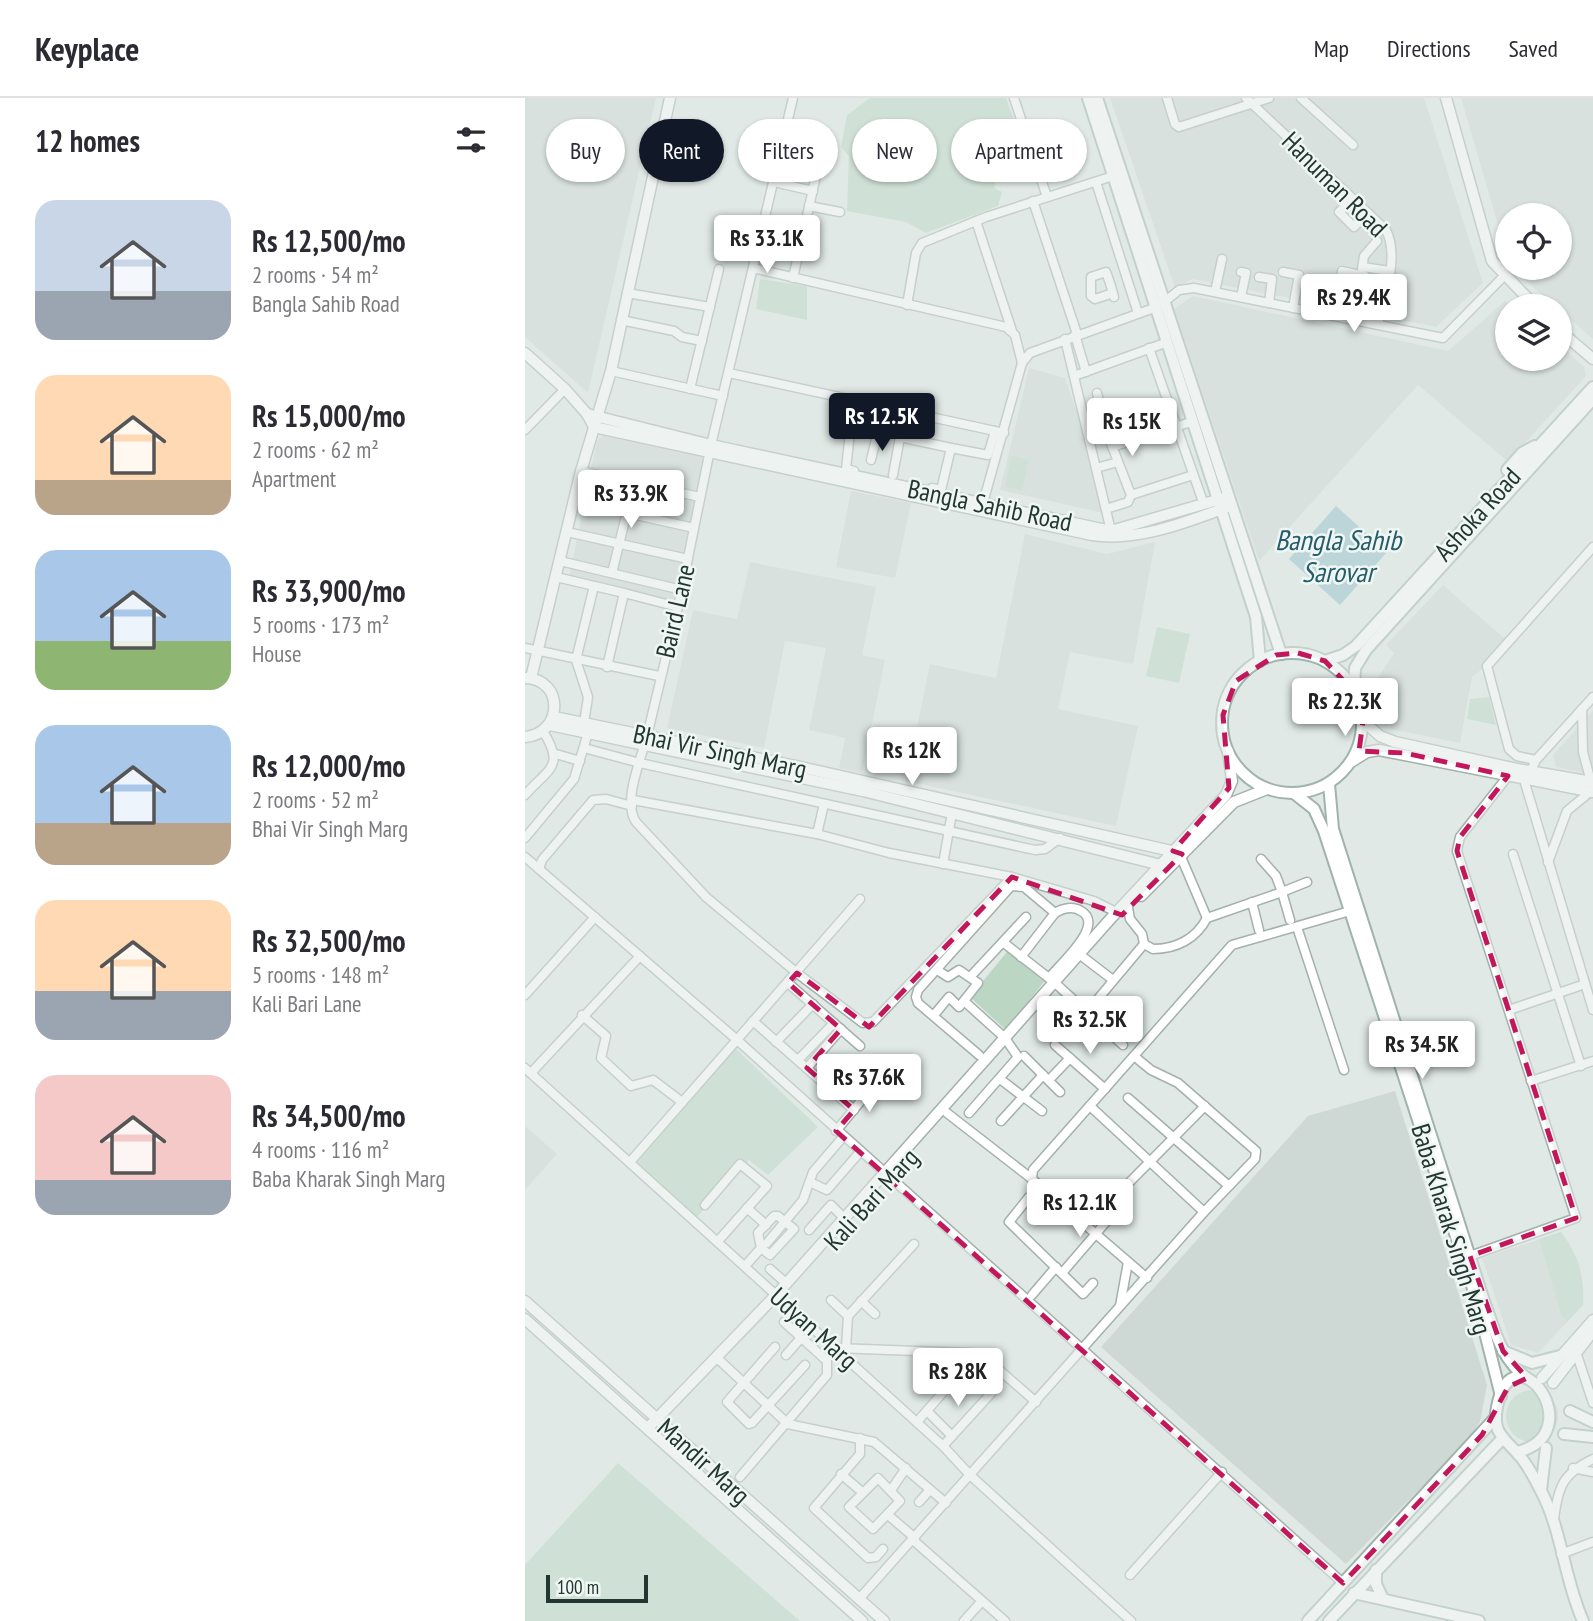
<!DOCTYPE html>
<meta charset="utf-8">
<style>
:root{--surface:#fff;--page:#f2f2f3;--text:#2b2b33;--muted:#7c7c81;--line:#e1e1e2;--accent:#111827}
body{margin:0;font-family:"PT Sans Narrow",sans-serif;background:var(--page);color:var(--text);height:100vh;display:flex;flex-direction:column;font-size:26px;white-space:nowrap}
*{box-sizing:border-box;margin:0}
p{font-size:23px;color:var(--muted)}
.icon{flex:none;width:38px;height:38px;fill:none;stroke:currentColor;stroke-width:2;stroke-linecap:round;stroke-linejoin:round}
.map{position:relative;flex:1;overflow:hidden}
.drawer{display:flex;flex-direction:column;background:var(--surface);width:525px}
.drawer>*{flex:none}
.top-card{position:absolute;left:21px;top:21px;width:665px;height:63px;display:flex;gap:14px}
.tools{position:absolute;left:970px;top:105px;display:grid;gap:14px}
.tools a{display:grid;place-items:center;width:77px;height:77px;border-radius:50%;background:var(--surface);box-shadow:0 2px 5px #0004;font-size:35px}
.scale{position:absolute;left:21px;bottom:18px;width:102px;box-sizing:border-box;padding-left:7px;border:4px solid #233732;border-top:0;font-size:19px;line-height:24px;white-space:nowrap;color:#233732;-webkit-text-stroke:5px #eff6f3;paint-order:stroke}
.price{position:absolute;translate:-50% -60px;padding:0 16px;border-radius:7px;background:#fff;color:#222;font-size:23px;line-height:46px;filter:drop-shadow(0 2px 4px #0008)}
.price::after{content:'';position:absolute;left:50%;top:42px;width:21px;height:16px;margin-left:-10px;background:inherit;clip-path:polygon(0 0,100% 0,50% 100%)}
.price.selected{background:var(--accent);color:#fff}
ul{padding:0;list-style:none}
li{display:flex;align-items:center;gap:21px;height:175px;padding:0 35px}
li span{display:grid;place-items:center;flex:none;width:196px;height:140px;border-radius:21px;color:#555}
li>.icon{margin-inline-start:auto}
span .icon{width:84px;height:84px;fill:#fffc;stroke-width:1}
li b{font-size:30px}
h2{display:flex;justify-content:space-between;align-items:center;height:84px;padding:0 35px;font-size:30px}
.pill{padding:0 24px;border-radius:32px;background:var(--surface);box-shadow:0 2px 5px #0004;font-size:24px;line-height:63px}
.pill.selected{background:var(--accent);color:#fff}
header{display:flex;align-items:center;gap:42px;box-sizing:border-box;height:98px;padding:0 35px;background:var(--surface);border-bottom:2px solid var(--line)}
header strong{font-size:33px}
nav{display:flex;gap:38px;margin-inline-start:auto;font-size:24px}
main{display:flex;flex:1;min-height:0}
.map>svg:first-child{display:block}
.built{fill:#ced8d4}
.green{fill:#bbd7c3}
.water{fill:#8ebdc8}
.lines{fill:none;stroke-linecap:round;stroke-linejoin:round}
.minor-casing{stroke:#a4b0ac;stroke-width:11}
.tertiary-casing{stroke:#a4b0ac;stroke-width:13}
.secondary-casing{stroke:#a0b3ad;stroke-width:14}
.minor{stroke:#fff;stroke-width:8}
.tertiary{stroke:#fff;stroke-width:10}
.secondary{stroke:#fff;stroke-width:10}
.marked{fill:none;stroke:#c2185b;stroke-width:5;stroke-dasharray:14 9;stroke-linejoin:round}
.labels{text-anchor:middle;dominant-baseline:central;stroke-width:5;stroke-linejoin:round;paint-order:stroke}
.street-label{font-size:26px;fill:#233732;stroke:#eff6f3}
.water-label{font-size:28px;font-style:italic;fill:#255d6b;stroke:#eff6f3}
</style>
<header>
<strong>Keyplace</strong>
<nav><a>Map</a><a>Directions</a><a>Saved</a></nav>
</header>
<main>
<section class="drawer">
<h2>12 homes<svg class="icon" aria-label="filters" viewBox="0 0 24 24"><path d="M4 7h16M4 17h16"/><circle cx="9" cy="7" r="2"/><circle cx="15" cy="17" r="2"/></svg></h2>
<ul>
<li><span style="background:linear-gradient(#c9d6e8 65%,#9aa5b1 0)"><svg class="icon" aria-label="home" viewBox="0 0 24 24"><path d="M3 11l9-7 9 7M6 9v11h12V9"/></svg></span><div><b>Rs 12,500/mo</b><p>2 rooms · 54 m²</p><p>Bangla Sahib Road</p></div></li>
<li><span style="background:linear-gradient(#ffd9b3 75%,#b9a48a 0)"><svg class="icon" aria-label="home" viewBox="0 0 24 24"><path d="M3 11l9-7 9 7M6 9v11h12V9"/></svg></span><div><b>Rs 15,000/mo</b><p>2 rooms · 62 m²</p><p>Apartment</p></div></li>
<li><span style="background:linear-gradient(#a9c7e8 65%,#8fb573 0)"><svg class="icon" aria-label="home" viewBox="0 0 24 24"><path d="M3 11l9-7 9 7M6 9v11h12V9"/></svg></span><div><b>Rs 33,900/mo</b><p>5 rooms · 173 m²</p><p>House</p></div></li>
<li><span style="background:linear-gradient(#a9c7e8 70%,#b9a48a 0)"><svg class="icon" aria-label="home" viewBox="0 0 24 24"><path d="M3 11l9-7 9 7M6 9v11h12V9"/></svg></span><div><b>Rs 12,000/mo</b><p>2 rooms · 52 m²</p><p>Bhai Vir Singh Marg</p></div></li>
<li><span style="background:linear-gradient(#ffd9b3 65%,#9aa5b1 0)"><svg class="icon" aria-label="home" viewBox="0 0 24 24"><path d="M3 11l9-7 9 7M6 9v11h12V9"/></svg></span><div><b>Rs 32,500/mo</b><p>5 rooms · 148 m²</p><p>Kali Bari Lane</p></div></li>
<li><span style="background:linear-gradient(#f6c9c9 75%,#9aa5b1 0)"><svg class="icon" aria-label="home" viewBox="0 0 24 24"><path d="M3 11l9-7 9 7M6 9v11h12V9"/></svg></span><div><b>Rs 34,500/mo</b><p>4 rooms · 116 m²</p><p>Baba Kharak Singh Marg</p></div></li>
</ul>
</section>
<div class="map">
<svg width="1068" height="1523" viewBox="0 0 1068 1523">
<rect width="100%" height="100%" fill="#e0e9e5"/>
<g class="built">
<path d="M0,0H131L63,295L0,239Z"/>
<path d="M585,0H899L958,185L911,229L667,181L650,190Z"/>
<path d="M936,0H1068V241L986,170H1034V117H982V158Z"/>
<path d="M668,198L923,253L980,203L987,208H982V261H1034V246L1059,269L1061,278L983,364L893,287L734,463L649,211Z"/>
<path d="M504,270L540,280L588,417L475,392Z"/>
<path d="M81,335L180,356L147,505L44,480L72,343Z"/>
<path d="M326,393L386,405L370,480L311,469Z"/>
<path d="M500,436L582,456L630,444L608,566L545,554L533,611L613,628L591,728L381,683L405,566L471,580Z"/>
<path d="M225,464L351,489L337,557L360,562L337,675L314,670L320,640L284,632L301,550L260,543L239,650L142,630L168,512L212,521Z"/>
<path d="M918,487L980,541L959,565L957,571L947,579L935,645L865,631L867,619L856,605L849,586L869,555L861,547Z"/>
<path d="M1068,612V677L1031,669L1028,657Z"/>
<path d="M870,993L962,1287L955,1324L943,1342L821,1466L576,1249L783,1018Z"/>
<path d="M0,1028L32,1056L0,1092Z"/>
<path d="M1036,1134L1054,1165L1058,1207L1013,1255L986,1247L957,1160Z"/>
</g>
<g class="green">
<path d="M345,0H481L502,58L488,63L477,57L469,90L477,94L473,108L401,135L381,124L322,113L324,58L316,49L322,17Z"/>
<path d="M235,181L282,188V222L231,211Z"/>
<path d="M486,358L504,362L497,393L480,389Z"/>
<path d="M632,529L665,536L654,585L621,578Z"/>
<path d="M964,599L971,627L942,621L945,601Z"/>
<path d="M486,849L521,881L481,932L445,899Z"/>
<path d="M210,950L293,1029L243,1077L224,1062L172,1119L111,1063Z"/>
<path d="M1036,1134C1053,1156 1060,1180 1058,1207L1042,1224L1036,1216L1014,1141Z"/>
<circle cx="1007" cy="1318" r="26"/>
<path d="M93,1365L275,1523H0V1467Z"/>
</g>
<path class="water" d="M811,408L862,454L815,507L764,461Z"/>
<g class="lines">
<defs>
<g id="minor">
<path d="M489,0L522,99"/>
<path d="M642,0L650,26L654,29L744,0"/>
<path d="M721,0L861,132C875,160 859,197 853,226"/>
<path d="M776,0L828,47"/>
<path d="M259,43L289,50L295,60L268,180"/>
<path d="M249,84L288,93"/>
<path d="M571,84L613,215"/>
<path d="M508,103L552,236"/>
<path d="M823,105L814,114L829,129L843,115"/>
<path d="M284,108L315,114"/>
<path d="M451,123L487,233"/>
<path d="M838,169L864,173"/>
<path d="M228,170L481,229L490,237L497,265"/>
<path d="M716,174L721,175L716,199"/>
<path d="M758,174L774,177L768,210"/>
<path d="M836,177L839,158L852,143"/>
<path d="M734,179L747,181L744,205"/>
<path d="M690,194L697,161"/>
<path d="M102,195L185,209"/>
<path d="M588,195L570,201L566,198V179L581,174C584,182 587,191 589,199"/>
<path d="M638,205L654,192L669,190L918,240L979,178"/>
<path d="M382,207L391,155L397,145L461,119L588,78"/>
<path d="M795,215L799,191"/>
<path d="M822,220L826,198L813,196L817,173L840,178L837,191"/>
<path d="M96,222L149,233L157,239L177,243"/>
<path d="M550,237L561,274"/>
<path d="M540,241L586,433"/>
<path d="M624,250L677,401"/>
<path d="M86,273L198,298"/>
<path d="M204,275L479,335"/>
<path d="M549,278L640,245"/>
<path d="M165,291L194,171"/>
<path d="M572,295L582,335L606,397L668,377"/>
<path d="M375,312L370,333L375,339L426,350L416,392L407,390"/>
<path d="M335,325L370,332"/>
<path d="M0,332L40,291"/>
<path d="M587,349L666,324"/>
<path d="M426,350L463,357L470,333"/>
<path d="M346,362L354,329"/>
<path d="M571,370L593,364"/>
<path d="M56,373L175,399"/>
<path d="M329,373L321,371L325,334L335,325L340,304"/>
<path d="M368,377L375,339"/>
<path d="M49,403L169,430"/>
<path d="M458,405L497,265L505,255L629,210"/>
<path d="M581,411L603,404L606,397"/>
<path d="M42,434L163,461"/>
<path d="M35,463L157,492"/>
<path d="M87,475L109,385"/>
<path d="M31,479L99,495L82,569"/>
<path d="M99,495L153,509"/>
<path d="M0,550L134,578"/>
<path d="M1068,599L1011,662L1000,685L1068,912"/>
<path d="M1057,611L1058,654L1066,684"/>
<path d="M59,625L63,599L51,562L69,488"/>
<path d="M122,638L153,509L186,347L268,0"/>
<path d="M120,645C114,666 98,705 111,724L181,799L272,875L338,925L348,924L487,779"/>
<path d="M59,650L115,665L510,752L520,751L535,740"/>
<path d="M31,656L55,663"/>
<path d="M1011,662L992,658L984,651L962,568L1068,449"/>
<path d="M0,697C25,669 40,669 18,633"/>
<path d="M108,702L292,736L364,755L487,779L569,803L591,814"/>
<path d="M292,736L299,706"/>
<path d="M0,740L49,681L63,635"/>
<path d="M988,756L1056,968"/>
<path d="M0,759L211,941L818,1485"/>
<path d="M656,759L682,820L757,794L765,822"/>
<path d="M736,761L751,778L757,794L782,784"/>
<path d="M1023,764L1042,713L1065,694"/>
<path d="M418,766L427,715"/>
<path d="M14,771L17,762L68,702L81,701L107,708"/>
<path d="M727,804L734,832"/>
<path d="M772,829L819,972"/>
<path d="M479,845L529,884L598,947"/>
<path d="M619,846L628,851C651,851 671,841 682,820"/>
<path d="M554,856L588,882"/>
<path d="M496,859L530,815C538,810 548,808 556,813C581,827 535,866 524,880"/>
<path d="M446,878L501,819"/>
<path d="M263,885L335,948"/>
<path d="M0,897L70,819"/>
<path d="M439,903L480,940L493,959L444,1015"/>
<path d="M984,912L1060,886"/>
<path d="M562,914L619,846L617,836L605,821L602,804"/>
<path d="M57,917L81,938L76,960L106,988L128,982L157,1004"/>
<path d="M409,917L424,899L434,909L453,885L434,872L423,879L412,872"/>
<path d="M228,923L329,1012"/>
<path d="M251,944L288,906"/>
<path d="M530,947L580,991"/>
<path d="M454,957L393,905L391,899L393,892L486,788L499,789L530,815"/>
<path d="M499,958L535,994"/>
<path d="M273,962L309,925"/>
<path d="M0,970L418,1348L445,1377L606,1523"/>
<path d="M282,970L316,931"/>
<path d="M6,975L115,858"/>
<path d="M475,981L517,1013"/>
<path d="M524,982L545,960"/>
<path d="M1006,983L1068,963"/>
<path d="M603,1000L704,1088"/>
<path d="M565,1008L679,1114"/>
<path d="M422,1015L507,1081L622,1180"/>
<path d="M476,1023L518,977"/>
<path d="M311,1033L354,981"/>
<path d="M105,1064L335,801"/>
<path d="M507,1081L508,1072L707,847L825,813"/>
<path d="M289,1086L302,1092L335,1054"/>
<path d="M504,1099L484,1124L558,1196L568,1185"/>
<path d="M180,1107L215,1066L242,1088L193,1143"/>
<path d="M222,1110L241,1127"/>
<path d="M579,1110L680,1008"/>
<path d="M284,1132L306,1107L320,1121"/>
<path d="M242,1145L278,1102L288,1074L318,1039"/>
<path d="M945,1158L1051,1120L932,753L935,739L983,678"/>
<path d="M220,1168L236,1150L233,1135L249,1118H253L269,1131L245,1157L236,1150"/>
<path d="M245,1171L261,1185"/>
<path d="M537,1175L587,1117"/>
<path d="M507,1197L531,1169"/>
<path d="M306,1202L323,1218"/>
<path d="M336,1203L350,1216"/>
<path d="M595,1208L603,1164"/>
<path d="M250,1249L202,1304L224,1326L227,1325L280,1267"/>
<path d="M311,1250L445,1255L472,1270L511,1304"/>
<path d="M321,1250L323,1218L389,1146"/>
<path d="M1051,1254L1068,1305"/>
<path d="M261,1257L276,1240"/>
<path d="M191,1259L263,1326L349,1344L421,1405"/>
<path d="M402,1313L427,1338"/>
<path d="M392,1324L440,1269"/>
<path d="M335,1340V1356L289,1410L343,1460L351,1459L358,1451"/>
<path d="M418,1348L469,1292"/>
<path d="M1048,1370L1068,1374"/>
<path d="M316,1376L337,1394"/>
<path d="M215,1379L302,1277V1263L259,1224"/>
<path d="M353,1380L375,1403L348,1431L324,1409Z"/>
<path d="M366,1392L381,1370"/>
<path d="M394,1404L405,1392"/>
<path d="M363,1417L390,1440"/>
<path d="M1029,1421C1033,1389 1038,1375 1068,1361"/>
<path d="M388,1442L480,1523"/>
<path d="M1036,1456L1068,1444"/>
<path d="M605,1477L697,1374"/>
<path d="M334,1501L679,1114L730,1061L731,1053L653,985L626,972L609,958"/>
<path d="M439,1523L457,1503"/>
</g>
<g id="tertiary">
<path d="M921,0L967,163L1010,208"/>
<path d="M1034,232L1068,261"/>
<path d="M0,255L40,291L62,316"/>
<path d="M699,400L586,433L186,347L62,316L69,329L567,437C613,444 662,424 705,408"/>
<path d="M6,580L56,373L86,273L145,0"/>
<path d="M29,619L271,668L651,754"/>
<path d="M838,623L855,638L870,644L992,671L1068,684"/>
<path d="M25,627L338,693L640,768"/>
<path d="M0,639C38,636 40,581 0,580"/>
<path d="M826,664L842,654L854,652L1068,694"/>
<path d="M616,798L709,704L742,691"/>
<path d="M0,1203L359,1523"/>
<path d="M0,1221L337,1523"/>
<path d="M1017,1280L1068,1222"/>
<path d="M1028,1285L1068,1233"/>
<path d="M123,1330L252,1196L588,818L701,697L707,683L703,653"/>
</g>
<g id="secondary">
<path d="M563,0L731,519L735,563"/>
<path d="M572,0L756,556"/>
<path d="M982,372L997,355L1010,348"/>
<circle cx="767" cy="625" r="70"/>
<path d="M800,563L818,557L831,548L1068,289"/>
<path d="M829,592L830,570L841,552L1068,301"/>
<path d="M804,686L808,731L958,1200C969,1229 975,1261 1002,1280"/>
<path d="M770,696L789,711L799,733L952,1203L976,1298"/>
<path d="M978,1253L1007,1265L1035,1258"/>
<path d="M1045,1313L1068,1324"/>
<path d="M1039,1336L1068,1339"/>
<path d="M992,1354C1068,1335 988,1227 972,1309C967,1334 978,1339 992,1355C1001,1364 1009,1379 1015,1391C1037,1431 1039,1481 1058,1523"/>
<path d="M1016,1392L1021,1350"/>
<path d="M851,1472V1486L858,1501"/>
<path d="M829,1495L954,1523"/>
<path d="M783,1523L971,1319"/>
<path d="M804,1523L977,1341"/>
</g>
</defs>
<use href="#minor" class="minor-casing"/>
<use href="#tertiary" class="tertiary-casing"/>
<use href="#secondary" class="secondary-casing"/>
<use href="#minor" class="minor"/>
<use href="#tertiary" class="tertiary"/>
<use href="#secondary" class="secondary"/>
</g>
<path d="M0 0H1068V1523H0ZM773,555L800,563L832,597L838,623L834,653L880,655L983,678L935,739L932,753L1051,1120L945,1158L978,1253L1002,1280L983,1289L957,1337L818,1485L311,1033L329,1012L282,970L316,931L263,885L272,875L344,929L487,779L597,817L657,756L648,753L704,690L698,617L711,583L751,557Z" fill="#e0e9e5" fill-opacity=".55" fill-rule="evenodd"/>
<path class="marked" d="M773,555L800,563L832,597L838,623L834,653L880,655L983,678L935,739L932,753L1051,1120L945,1158L978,1253L1002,1280L983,1289L957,1337L818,1485L311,1033L329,1012L282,970L316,931L263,885L272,875L344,929L487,779L597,817L657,756L648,753L704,690L698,617L711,583L751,557Z"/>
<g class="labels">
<g class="street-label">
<text transform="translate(810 86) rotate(45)">Hanuman Road</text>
<text transform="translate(465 407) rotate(12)">Bangla Sahib Road</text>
<text transform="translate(952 416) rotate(-48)">Ashoka Road</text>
<text transform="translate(150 513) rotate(-77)">Baird Lane</text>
<text transform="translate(195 653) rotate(12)">Bhai Vir Singh Marg</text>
<text transform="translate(346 1101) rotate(-48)">Kali Bari Marg</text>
<text transform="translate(927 1131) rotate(73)">Baba Kharak Singh Marg</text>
<text transform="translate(289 1230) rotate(42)">Udyan Marg</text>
<text transform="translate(179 1363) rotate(42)">Mandir Marg</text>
</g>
<g class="water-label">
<text x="813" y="441">Bangla Sahib<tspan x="813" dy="32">Sarovar</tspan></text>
</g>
</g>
</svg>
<div class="tools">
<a><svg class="icon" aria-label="locate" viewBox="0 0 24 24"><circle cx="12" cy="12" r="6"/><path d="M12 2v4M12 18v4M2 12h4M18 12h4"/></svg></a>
<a><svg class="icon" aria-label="layers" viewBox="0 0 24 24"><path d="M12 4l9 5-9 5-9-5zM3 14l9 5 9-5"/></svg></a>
</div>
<div class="scale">100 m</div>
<b class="price" style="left:242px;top:177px">Rs 33.1K</b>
<b class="price" style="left:829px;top:236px">Rs 29.4K</b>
<b class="price selected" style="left:357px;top:355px">Rs 12.5K</b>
<b class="price" style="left:607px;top:360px">Rs 15K</b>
<b class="price" style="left:106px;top:432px">Rs 33.9K</b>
<b class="price" style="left:820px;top:640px">Rs 22.3K</b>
<b class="price" style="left:387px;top:689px">Rs 12K</b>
<b class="price" style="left:565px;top:958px">Rs 32.5K</b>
<b class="price" style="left:897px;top:983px">Rs 34.5K</b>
<b class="price" style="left:344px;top:1016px">Rs 37.6K</b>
<b class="price" style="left:555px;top:1141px">Rs 12.1K</b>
<b class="price" style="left:433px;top:1310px">Rs 28K</b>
<div class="top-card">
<a class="pill">Buy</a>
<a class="pill selected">Rent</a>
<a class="pill">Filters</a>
<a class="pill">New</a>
<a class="pill">Apartment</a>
</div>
</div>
</main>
